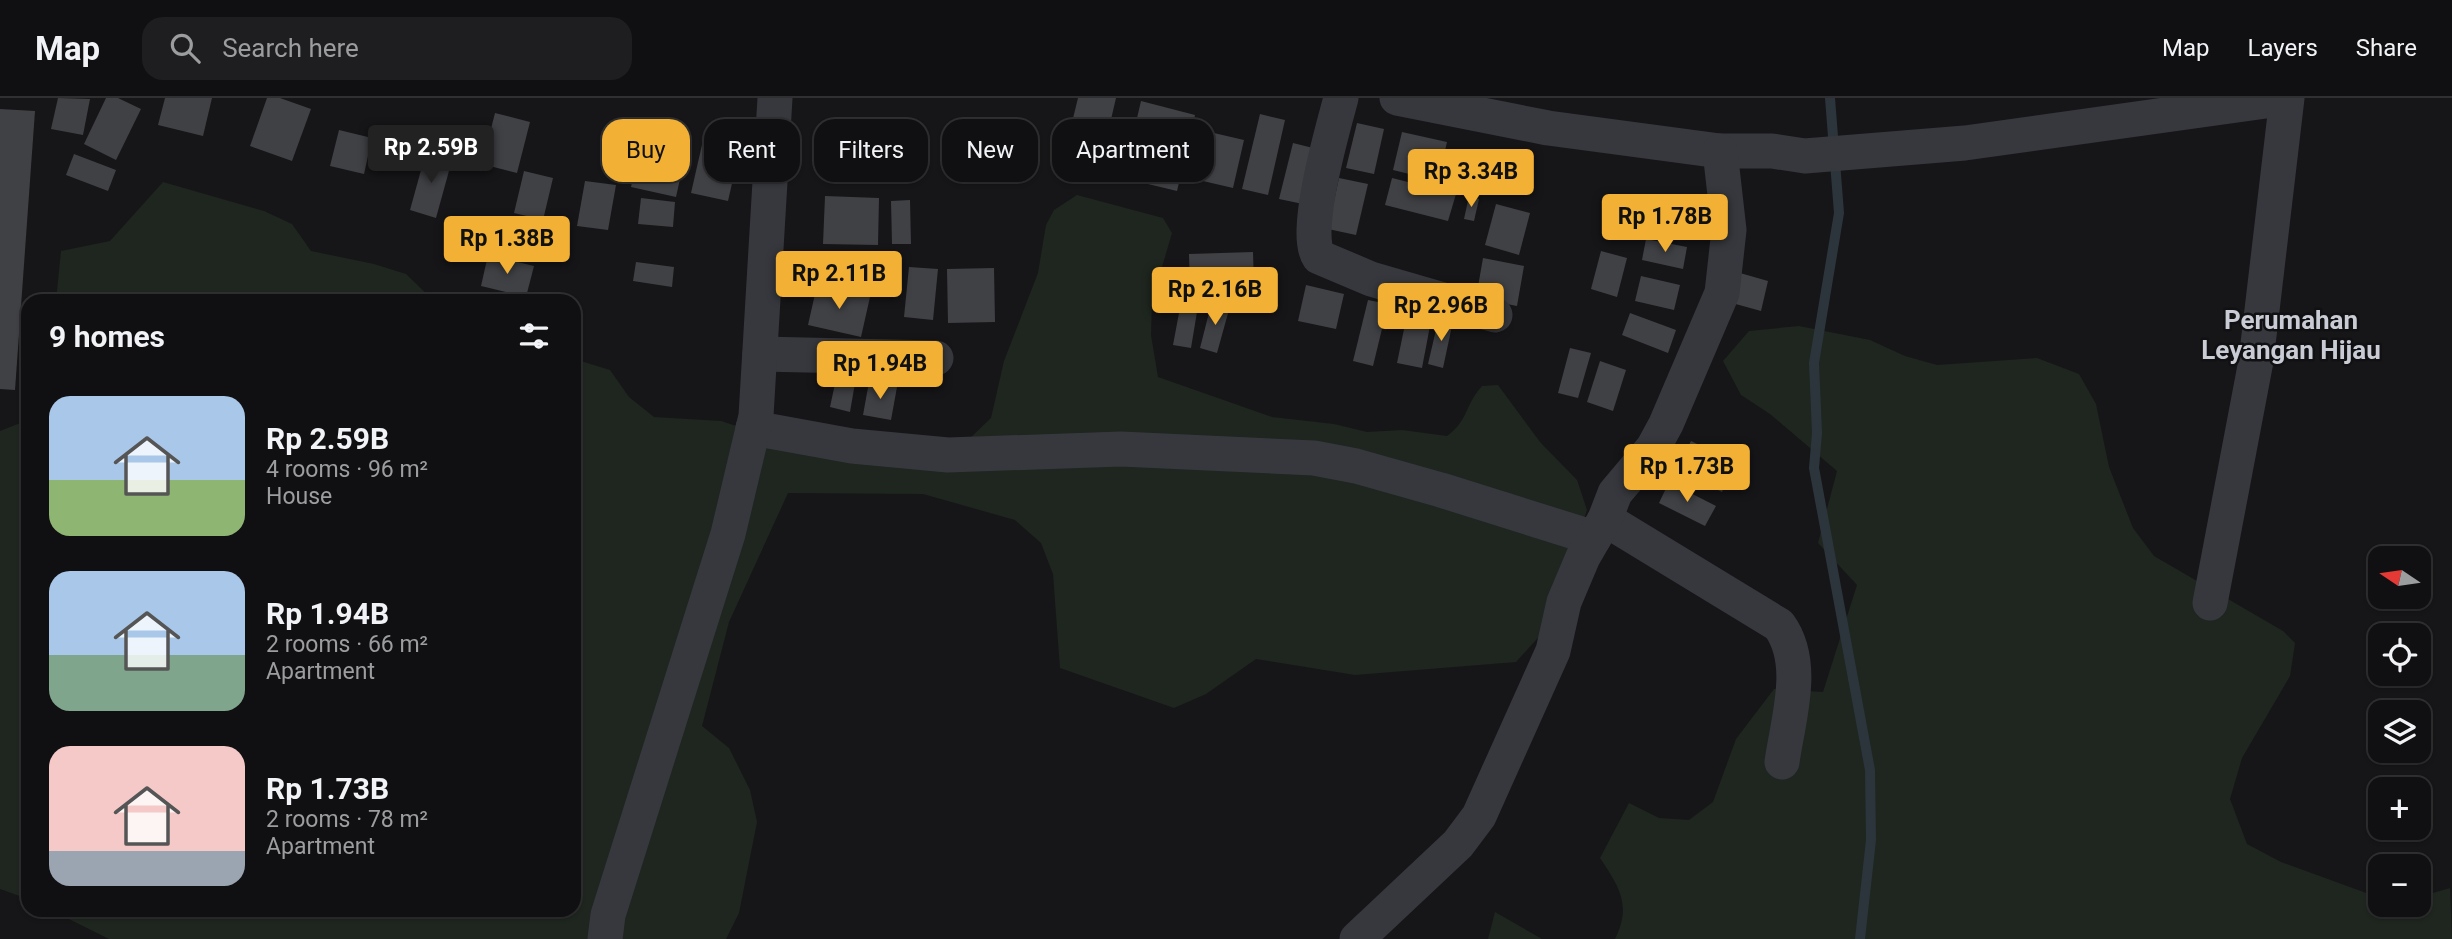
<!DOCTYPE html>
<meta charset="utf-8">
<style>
:root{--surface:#101012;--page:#1e1e20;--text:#f1f3f6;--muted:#9c9d9f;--line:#303032;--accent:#f2b134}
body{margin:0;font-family:Roboto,sans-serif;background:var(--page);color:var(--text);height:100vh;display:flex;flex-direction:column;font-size:26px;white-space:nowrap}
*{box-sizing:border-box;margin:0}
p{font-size:23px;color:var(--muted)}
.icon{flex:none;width:38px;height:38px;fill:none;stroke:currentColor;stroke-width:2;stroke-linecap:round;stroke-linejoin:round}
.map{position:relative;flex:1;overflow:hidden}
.sheet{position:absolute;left:21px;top:196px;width:560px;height:623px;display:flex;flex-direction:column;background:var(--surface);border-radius:21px;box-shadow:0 2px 5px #0004,0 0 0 2px var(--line)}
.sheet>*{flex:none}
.top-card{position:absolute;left:602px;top:21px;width:665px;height:63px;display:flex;gap:14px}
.needle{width:46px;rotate:283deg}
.controls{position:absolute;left:2368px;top:448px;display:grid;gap:14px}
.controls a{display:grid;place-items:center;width:63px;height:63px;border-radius:14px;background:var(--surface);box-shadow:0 2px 5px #0004,0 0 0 2px var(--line);font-size:35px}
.price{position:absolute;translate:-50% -60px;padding:0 16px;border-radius:7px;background:var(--accent);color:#111;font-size:23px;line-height:46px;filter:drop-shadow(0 2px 4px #0008)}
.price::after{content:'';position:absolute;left:50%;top:42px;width:21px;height:16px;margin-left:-10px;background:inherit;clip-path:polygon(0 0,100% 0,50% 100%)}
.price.active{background:#222;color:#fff}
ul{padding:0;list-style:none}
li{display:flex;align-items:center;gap:21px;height:175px;padding:0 28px}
li span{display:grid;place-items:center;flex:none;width:196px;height:140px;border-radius:21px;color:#555}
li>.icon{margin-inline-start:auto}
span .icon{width:84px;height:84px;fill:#fffc;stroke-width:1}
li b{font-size:30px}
h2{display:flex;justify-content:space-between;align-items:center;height:84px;padding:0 28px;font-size:30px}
.tag{padding:0 24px;border-radius:21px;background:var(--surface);box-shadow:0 2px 5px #0004,0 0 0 2px var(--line);font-size:24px;line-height:63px}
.tag.active{background:var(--accent);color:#111}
header{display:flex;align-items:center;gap:42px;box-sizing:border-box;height:98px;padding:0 35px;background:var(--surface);border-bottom:2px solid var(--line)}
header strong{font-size:33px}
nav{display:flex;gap:38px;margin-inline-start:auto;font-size:24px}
.search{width:490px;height:63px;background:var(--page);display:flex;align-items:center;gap:18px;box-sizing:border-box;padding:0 24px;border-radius:21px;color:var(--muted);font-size:26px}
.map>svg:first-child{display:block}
.green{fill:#1e261f}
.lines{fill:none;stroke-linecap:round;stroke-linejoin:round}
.stream{stroke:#2c353c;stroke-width:10}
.building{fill:#404145}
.minor{stroke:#37383d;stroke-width:35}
.labels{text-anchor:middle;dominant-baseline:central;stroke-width:5;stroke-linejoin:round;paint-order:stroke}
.neighbourhood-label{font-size:26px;font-weight:bold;fill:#c9ccd4;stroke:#111113}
</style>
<header>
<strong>Map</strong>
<div class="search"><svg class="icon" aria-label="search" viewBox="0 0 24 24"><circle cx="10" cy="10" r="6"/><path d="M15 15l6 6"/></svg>Search here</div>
<nav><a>Map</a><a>Layers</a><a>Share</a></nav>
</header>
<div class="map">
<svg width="2452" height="841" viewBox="0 0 2452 841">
<rect width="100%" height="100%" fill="#161618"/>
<g class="green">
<path d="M163,84L264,113L292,126L311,153L374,166L406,176L434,203H56L61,153L110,143Z"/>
<path d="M1077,97L1163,120L1172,135L1152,203L1151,237L1158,279L1272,319L1334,326L1367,334L1402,332L1447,338C1469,322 1464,308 1482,288L1498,287L1540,344L1577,382L1587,412L1545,532L1516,564L1355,577L1256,561L1206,596L1174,610L1060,570L1053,476L1041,445L1015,422L923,396L788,395L729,524L702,628L729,650L750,692L757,724L739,815L726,841H109L51,812H574V261L610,272L629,299L654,319L721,323L812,352L967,343L991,320L1004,263L1038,175L1046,127L1054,112Z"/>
<path d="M1799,228L1870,242L1905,258L1937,267L2037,260L2079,276L2096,306L2109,369L2133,430L2154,458L2283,533L2295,545L2290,578L2242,660L2230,701L2247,746L2281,764L2380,800V807H2418L2419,799L2450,790L2452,841H1615C1632,807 1619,789 1600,760L1629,705L1659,720L1689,722L1713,704L1736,641L1774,591L1823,594L1857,487L1818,445L1837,373L1770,316L1741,297L1723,263L1749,233Z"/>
<path d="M28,322V801L0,791V333Z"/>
<path d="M1495,814L1542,841H1488Z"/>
</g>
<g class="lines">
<path class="stream" d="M1830,0L1839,115L1814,265L1817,335L1814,370L1870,672L1871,742L1860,841"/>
</g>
<g class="building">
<path d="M58,0L90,1L83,37L51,31Z"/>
<path d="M106,0H118L141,11L116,62L84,46Z"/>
<path d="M165,0H212L203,38L158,27Z"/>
<path d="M267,0H280L311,11L292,63L250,48Z"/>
<path d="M1078,0H1116L1099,73L1062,65Z"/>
<path d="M1141,3L1195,17L1177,93L1123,80Z"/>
<path d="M0,11L35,13L15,292L0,291Z"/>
<path d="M495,15L530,24L517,75L482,66Z"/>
<path d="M1260,16L1285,22L1268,97L1242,91Z"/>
<path d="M1357,25L1384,31L1374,76L1346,70Z"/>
<path d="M390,28L422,37L414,65L382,56Z"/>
<path d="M644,30L689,40L676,99L631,89Z"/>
<path d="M339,32L372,40L364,76L330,68Z"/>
<path d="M1201,32L1244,42L1233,90L1190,80Z"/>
<path d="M1402,34L1447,44L1438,83L1393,72Z"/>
<path d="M704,38L741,46L728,103L691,95Z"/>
<path d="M1293,45L1317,51L1303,106L1279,101Z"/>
<path d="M426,54L452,62L436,120L410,112Z"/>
<path d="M74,56L116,72L108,93L66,77Z"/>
<path d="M524,73L553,80L543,122L514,115Z"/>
<path d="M1339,80L1368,86L1356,137L1328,131Z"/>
<path d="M1392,80L1456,96L1448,123L1385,107Z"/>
<path d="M585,83L616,87L608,132L577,128Z"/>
<path d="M1658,97L1689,105L1681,137L1650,129Z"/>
<path d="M825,98L879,100L878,147L823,146Z"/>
<path d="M1469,98L1479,101L1474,123L1464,121Z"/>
<path d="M641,100L675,104L673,129L638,126Z"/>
<path d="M910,102L911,146H892L891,103Z"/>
<path d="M1496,106L1530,115L1519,157L1485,147Z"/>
<path d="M1646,141L1687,149L1683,171L1642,162Z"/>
<path d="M1601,153L1627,160L1617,199L1591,191Z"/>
<path d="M1253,154L1254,187L1190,189L1189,156Z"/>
<path d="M488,157L534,168L526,199L481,188Z"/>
<path d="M1483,160L1524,168L1517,208L1476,200Z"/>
<path d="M636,164L674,169L672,189L633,183Z"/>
<path d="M909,169L938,171L933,222L904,219Z"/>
<path d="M994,170L995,224L948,225L947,171Z"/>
<path d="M1740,175L1768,183L1761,213L1732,205Z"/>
<path d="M1641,178L1680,187L1674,212L1635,203Z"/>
<path d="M817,187L870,199L861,239L808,227Z"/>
<path d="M1306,187L1344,196L1336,231L1298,223Z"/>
<path d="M1182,199L1199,202L1191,250L1173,247Z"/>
<path d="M1368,202L1388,206L1373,268L1353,263Z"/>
<path d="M1212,203L1230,208L1217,255L1200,250Z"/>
<path d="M1409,207L1433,212L1422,270L1397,265Z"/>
<path d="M1630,215L1676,232L1668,255L1622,237Z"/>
<path d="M1439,219L1453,223L1443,270L1428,266Z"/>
<path d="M1570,250L1591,255L1578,300L1558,295Z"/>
<path d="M1600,263L1626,272L1613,313L1587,304Z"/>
<path d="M836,281L855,285L850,314L830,309Z"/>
<path d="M869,284L897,289L891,322L863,317Z"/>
<path d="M1691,343L1736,365L1722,394L1676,372Z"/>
<path d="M1669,384L1716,408L1705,428L1659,405Z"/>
</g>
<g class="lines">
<g class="minor">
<path d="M1341,0C1333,30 1302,136 1319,159L1371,181L1495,217"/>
<path d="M1397,0L1548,30L1720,53H1772L1805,58L1965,45L2286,0"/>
<path d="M760,256L936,260"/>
<path d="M753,330L852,348L948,357L1121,351L1314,360L1356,368L1441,392L1594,440"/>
<path d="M1605,421L1779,527C1807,565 1788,621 1782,664"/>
<path d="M2210,505L2256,263L2287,0"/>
<path d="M605,841L608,817L728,436L756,318L775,0"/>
<path d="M1357,841L1458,746L1479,718L1553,553L1564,504L1583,459L1605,421L1615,395L1653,350L1666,326L1722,195L1729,132L1720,53"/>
</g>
</g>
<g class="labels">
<g class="neighbourhood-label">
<text x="2291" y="222">Perumahan<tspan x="2291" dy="30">Leyangan Hijau</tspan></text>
</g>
</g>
</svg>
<div class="controls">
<a><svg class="needle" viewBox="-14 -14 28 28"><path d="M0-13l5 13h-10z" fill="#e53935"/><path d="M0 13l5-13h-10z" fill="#9c9d9f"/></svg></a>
<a><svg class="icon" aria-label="locate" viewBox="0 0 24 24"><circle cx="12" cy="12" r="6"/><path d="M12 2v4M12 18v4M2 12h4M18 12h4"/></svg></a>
<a><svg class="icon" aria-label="layers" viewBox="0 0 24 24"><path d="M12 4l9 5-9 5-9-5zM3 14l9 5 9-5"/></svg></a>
<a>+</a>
<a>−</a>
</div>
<b class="price active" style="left:431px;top:87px">Rp 2.59B</b>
<b class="price" style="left:1471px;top:111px">Rp 3.34B</b>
<b class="price" style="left:1665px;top:156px">Rp 1.78B</b>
<b class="price" style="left:507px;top:178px">Rp 1.38B</b>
<b class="price" style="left:839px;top:213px">Rp 2.11B</b>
<b class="price" style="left:1215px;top:229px">Rp 2.16B</b>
<b class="price" style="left:1441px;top:245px">Rp 2.96B</b>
<b class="price" style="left:880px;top:303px">Rp 1.94B</b>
<b class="price" style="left:1687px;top:406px">Rp 1.73B</b>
<div class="top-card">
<a class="tag active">Buy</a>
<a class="tag">Rent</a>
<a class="tag">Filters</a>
<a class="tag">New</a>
<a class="tag">Apartment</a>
</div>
<section class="sheet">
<h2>9 homes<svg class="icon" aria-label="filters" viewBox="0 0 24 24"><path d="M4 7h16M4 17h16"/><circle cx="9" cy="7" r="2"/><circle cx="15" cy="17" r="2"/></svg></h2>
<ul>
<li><span style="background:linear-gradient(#a9c7e8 60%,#8fb573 0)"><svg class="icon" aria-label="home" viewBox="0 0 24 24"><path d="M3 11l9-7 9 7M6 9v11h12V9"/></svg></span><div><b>Rp 2.59B</b><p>4 rooms · 96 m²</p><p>House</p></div></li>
<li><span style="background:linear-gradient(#a9c7e8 60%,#7fa58c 0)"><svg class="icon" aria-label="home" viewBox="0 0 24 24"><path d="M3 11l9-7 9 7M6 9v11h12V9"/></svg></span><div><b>Rp 1.94B</b><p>2 rooms · 66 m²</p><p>Apartment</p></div></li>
<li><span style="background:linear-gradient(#f6c9c9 75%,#9aa5b1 0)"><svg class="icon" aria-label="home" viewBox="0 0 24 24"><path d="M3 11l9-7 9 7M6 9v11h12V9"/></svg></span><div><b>Rp 1.73B</b><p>2 rooms · 78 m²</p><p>Apartment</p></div></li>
</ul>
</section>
</div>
